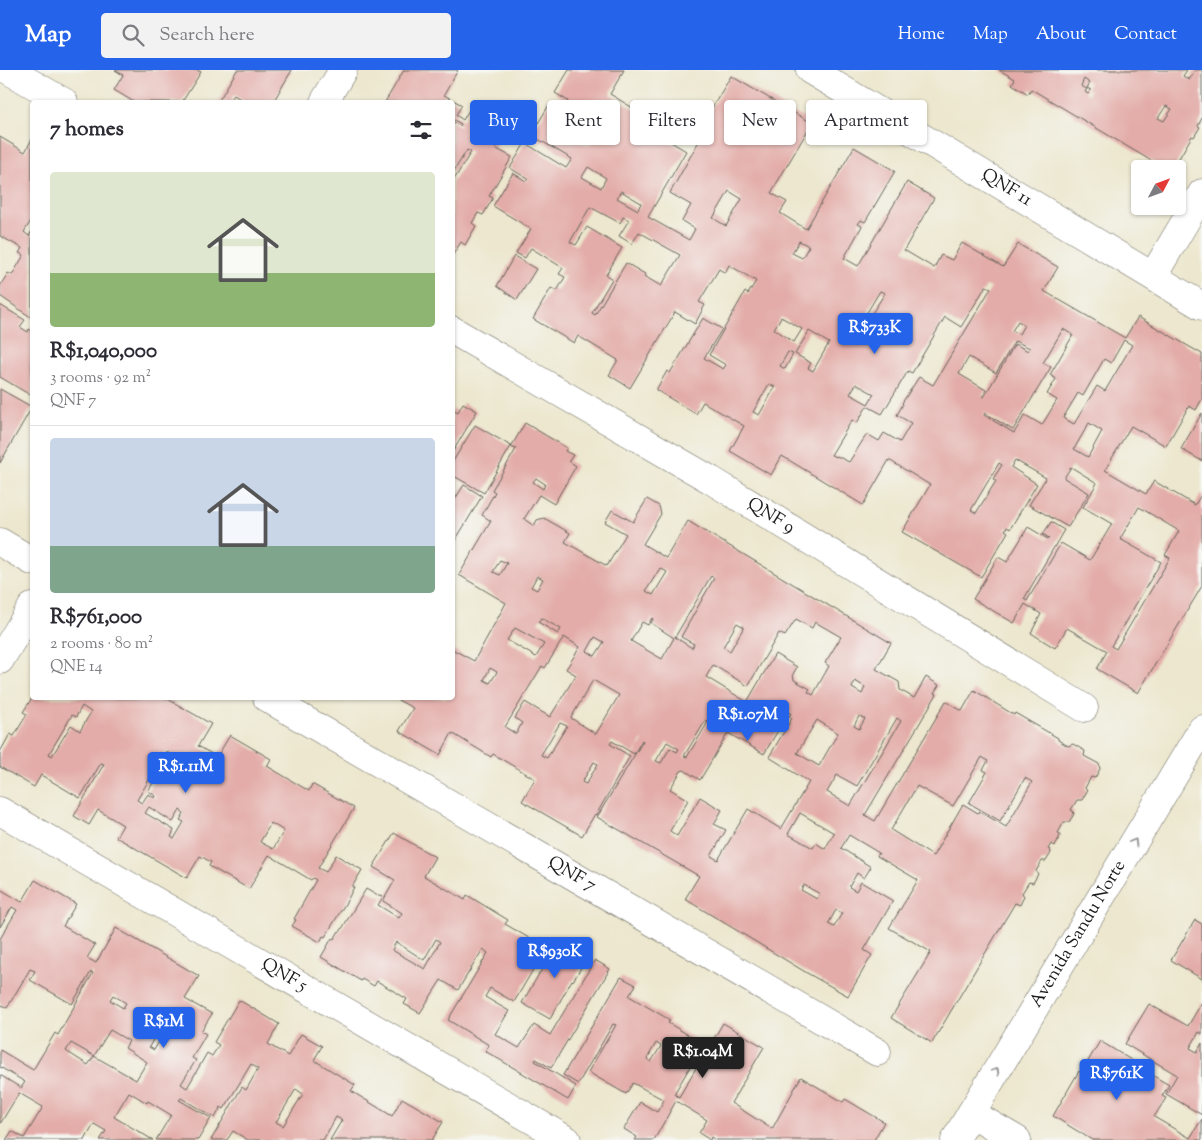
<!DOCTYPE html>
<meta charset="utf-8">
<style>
:root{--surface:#fff;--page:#f2f2f3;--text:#2b2b33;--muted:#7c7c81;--line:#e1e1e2;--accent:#2563eb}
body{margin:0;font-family:"Sorts Mill Goudy",serif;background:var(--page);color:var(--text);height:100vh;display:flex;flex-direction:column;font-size:19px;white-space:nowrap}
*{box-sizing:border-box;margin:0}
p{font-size:16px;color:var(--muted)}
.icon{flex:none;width:28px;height:28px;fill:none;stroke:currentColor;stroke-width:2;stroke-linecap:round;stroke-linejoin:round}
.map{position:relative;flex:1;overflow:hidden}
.panel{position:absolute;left:30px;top:30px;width:425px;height:600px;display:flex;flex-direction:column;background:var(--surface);border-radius:5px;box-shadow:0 1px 4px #0004}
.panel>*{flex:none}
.hud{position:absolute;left:470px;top:30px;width:475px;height:45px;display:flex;gap:10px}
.needle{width:32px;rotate:49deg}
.tools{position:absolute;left:1131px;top:90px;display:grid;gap:10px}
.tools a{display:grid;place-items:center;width:55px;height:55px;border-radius:5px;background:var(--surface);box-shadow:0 1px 4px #0004;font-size:25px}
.price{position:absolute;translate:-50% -42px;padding:0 11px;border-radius:5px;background:var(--accent);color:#fff;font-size:16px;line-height:32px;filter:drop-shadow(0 1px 2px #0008)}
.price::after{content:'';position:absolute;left:50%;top:30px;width:15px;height:11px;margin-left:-8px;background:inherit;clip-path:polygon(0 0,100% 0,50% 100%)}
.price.active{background:#222;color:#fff}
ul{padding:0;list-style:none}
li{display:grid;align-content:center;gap:10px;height:265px;padding:0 20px}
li+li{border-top:1px solid var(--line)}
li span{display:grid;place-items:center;height:155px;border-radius:5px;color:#555}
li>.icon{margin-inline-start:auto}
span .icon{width:90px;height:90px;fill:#fffc;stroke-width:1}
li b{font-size:21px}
h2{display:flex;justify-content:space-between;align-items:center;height:60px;padding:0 20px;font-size:21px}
.pill{padding:0 18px;border-radius:5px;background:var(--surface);box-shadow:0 1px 4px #0004;font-size:18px;line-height:45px}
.pill.active{background:var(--accent);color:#fff}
header{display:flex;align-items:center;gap:30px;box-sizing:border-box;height:70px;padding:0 25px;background:var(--accent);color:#fff}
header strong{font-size:24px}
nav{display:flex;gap:28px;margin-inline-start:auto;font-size:18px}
.search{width:350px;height:45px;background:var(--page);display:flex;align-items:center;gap:12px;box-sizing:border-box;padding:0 18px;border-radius:5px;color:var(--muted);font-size:19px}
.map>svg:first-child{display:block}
.building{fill:#e3aca8;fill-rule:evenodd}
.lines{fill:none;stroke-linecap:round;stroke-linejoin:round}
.street-casing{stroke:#65635a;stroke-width:29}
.secondary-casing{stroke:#65635a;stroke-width:29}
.street{stroke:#fff;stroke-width:28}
.secondary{stroke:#fff;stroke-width:28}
.oneway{stroke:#999}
.labels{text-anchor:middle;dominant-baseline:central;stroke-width:5;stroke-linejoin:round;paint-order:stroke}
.street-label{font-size:18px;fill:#1c1c1c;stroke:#f6f6f2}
</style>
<header>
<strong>Map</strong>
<div class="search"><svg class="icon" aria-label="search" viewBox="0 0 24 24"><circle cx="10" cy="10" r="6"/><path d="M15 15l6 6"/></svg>Search here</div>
<nav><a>Home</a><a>Map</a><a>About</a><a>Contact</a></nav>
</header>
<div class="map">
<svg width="1202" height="1070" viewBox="0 0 1202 1070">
<rect width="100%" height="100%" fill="#f6f6f2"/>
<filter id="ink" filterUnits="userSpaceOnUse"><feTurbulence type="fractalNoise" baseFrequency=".02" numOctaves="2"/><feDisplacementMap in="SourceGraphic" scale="10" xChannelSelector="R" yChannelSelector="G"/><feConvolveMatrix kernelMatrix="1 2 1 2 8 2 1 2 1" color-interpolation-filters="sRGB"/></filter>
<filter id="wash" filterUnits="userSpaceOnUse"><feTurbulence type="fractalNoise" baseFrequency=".0096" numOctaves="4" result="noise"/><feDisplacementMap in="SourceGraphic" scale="20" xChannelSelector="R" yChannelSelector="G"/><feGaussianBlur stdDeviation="1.12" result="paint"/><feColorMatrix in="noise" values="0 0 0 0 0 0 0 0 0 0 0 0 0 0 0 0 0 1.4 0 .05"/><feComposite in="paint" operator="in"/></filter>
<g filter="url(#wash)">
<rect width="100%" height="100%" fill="#ece7ce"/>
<g id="blocks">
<g class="building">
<path d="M115,0H197L201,2L182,32H134L114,20L123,5Z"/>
<path d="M237,0H292L273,32H245L234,25L231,29L237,32H218Z"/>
<path d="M404,0H458L444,25L462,35L456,45L463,50L469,40L504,61L495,78L512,87L489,126L493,128L483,145L478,143L472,153L476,156L465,175L461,172L452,186V113L471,82L467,80L452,104V54L453,52L460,56L461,54L452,49V32H385Z"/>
<path d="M569,0H624L610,24L651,49L646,57L686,81L648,147L689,170L695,159L682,151L691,135L670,123L704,62L703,61L709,50L706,48L731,6L812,53L771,123L787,132L780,143L806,159L854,77L895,101L865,152L861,150L858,154L862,156L844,188L858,196L907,112L934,128L904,180L934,198L941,185L952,190L962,173L1003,197L1018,174L1058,197L1044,221L1125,268L1138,247L1202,284V329L1196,340L1189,336L1166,376L1131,356L1105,400L1146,424L1154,411L1195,435L1202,423V516L1138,623L1097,599L1107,581L1067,558L1055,578L1031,563L1041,544L1025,534L1014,553L973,529L998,487L1007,492L1028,457L1048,469L1049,468L1043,464L1051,452L1064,460L1024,529L1027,531L1061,473L1090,490L1112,454L1083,437L1097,413L1071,397L1064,408L1089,423L1068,457L1029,435L1046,408L1015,390L1011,397L1037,414L1010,459L1007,457L1005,460L1008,462L981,507L902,462L930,415L889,390L863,435L782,386L771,405L730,381L744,356L703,332L696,344L656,320L667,301L670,303L703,248L722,259L704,288L723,299L726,295L709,285L745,222L748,224L756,211L729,195L725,203L719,199L699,232L705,235L695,254L675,242L630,318L609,305L618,290L578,266L574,273L533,249L551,218L557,221L565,207L559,204L563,198L531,178L525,188L516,183L531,159L493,136L513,103L526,111L528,109L510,98L525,73L566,98L572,89L531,65L549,35L562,43L568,31L555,23ZM588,61L594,65L588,76L582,72ZM588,97L606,108L601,118L582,107ZM621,121L641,133L638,140L617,128ZM729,121L742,129L726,156L713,148ZM590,137L620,153L623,147L629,150L619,166L632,174L639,162L680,185L661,216L644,206L645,204L626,193L595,245L592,243L612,209L606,205L622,178L587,157L576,175L570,172ZM799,171L809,176L802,188L792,183ZM986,216L991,218L933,315L919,307L902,333L903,334L897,345L911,353L900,372L884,363L879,371L867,364L849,392L837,386L836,387L831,385L852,350L857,353L867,336L882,344L908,301L912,303L945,247L961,257ZM880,221L885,223L864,256L860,254ZM781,247L802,259L794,272L774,259ZM1018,251L1024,255L1019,264L1012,261ZM1063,259L1073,265L1050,305L1056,309L1047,324L1057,330L1042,355L1025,345L1014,363L984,345L985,343L1013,360L1051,297L1043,293ZM809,261L829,273L813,301L808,298L811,293L795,284ZM1124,270L1132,275L1105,321L1097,316L1074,354L1063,348L1078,323L1083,326L1104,289L1111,293ZM1015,271L1030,278L1028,281L1015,274L984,327L982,326L986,320L959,304L969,287L996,303ZM788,282L793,284L785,299L780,296ZM769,314L775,317L759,345L753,342ZM856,314L874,324L868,334L850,324ZM1089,353L1102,361L1088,387L1074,379ZM999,393L1002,395L993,409L996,411L976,443L971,440ZM1139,437L1179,461L1165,485L1170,488L1116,579L1111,576L1161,492L1120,469Z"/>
<path d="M999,0H1187L1183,6L1189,10L1195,0H1202V48L1198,56L1200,57L1194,67L1192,66L1174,97L1176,99H1165L1031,19L1028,24L1012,14L1015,9ZM1084,9L1090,13L1087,18L1091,20L1088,24L1085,22L1087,19L1081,16ZM1166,36L1172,39L1164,51L1158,48Z"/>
<path d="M0,67L25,82L32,69V149L24,162L29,166L32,161V248L0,226V216L8,203L12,205L24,185L19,183L22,178L0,166Z"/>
<path d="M514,186L536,199L517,230L497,216Z"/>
<path d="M0,235L25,250L20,257L28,262L29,259L32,261V326L0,307Z"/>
<path d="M0,319L32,337L0,393Z"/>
<path d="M463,333L477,341L452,383V339L458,342Z"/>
<path d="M1202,343V391L1181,379Z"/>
<path d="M525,353L567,378L565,381L573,385L569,391L576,396L554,434L539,425L524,449L534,456L537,450L544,448L570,463L565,472L607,496L626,464L605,452L612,440L633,452L647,429L659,436L661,444L643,474L666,488L688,451L891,573L876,599L899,612L900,620L914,628L926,607L939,615L934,623L937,624L865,745L875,751L946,631L962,641L974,620L1014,645L1015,643L1058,668V670L1068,676L1073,674L1085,681L1084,686L1099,694L1100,699L1095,708L1091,707L1085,718L1087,721L1082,730H1077L1071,740L1073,741L1074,744L1069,752H1064L1058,763L1060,764V766L1055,776L1051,774L1048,779L1050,780L1051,783L1046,791H1042L1036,801L1038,804L1033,813L1029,812L1022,823L1024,826L1020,835L1015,833L932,973L891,948L931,882L889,858L918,810L877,786L879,783L849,765L841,778L871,797L864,808L857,803L849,817L856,821L861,812L893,831L864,880L872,885L848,926L807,903L685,829L699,806L597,747L643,671L642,670L634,684L612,671L610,674L630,686L596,745L595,744L582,766L522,731L535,709L493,684L491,687L452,663L440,685L399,661L413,638L394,628H452V579L474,591L506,533L459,505L491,451L482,445L495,422L492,420L516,379L511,377ZM536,408L545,414L543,419L533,412ZM500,490L507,493L500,505L493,502ZM660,498L667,502L653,525L646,521ZM537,506L543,509L537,520L531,517ZM711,506L714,508L681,567L694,574L692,578L675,567ZM541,548L561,559L558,564L538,552ZM652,548L653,549L651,553L674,568L662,589L631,571L642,552L648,555ZM796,549L812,558L815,552L841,567L825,593L829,596L813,625L808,622L810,619L794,610L793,604L797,597L775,584L747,632L706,607L713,595L748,616L779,563L785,566ZM737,553L744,557L730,581L723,577ZM515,558L544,574L536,587L507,570ZM564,567L580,577L566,599L576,605L550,647L525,632L515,648L522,653L516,664L505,657L542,596L545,598ZM595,567L604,572L595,586L587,581ZM490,598L497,602L490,613L484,610ZM593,610L619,625L596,664L571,648ZM855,611L865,617L862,624L852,618ZM789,642L791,644L789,646L792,648L769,687L809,712L781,759L748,739L718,790L711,786L726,760L714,754L722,740L700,727L677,766L670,761L688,730L670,719L681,701L684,700L700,710L728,663L764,684ZM859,646L865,649L859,659L854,656ZM897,648L901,651L850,736L827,722L837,705L857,716ZM706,650L708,652L687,687L684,686ZM817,650L838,663L819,696L797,683ZM560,653L567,656L547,688L541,685ZM667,672L679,679L677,682L670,678L661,693L656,691ZM982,687L988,691L983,700L987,702L969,733L1000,751L1025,708L1032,712L1006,757L979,741L978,743L963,734L933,786L891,760L917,716L953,736ZM594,692L598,694L586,714L582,712ZM800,743L834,763L825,779L816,773L813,778L788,764ZM804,815L820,824L817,829L801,820ZM836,840L842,843L834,857L828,854Z"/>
<path d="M475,355L511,376L484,423L452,405V393Z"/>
<path d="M464,415L482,426L452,476V434Z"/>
<path d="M32,628H166L211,654L198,676L217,687L230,665L271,689L267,696L309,721L312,714L354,738L318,798L326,802L336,785L362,800L352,817H354L348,829L325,867L323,866L320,872L292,856L296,850L294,849L316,810L313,808L311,810L269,785L249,819L209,796L211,792L200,786L187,808L116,767L123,755L98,740L89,755L74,746L104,694L101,693L80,728L41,705L34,717L0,697V682L10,664L14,666L27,644L23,642ZM82,636L91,642L80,661L71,655L52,686L49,684L72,645L76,647ZM166,681L171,685L148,721L156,726L155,728L148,724L142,733L137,730ZM149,737L173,752L180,740L184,743L180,750L184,752L174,769L171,767L174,760L145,743ZM271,753L284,761L273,779L260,772Z"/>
<path d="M394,763L435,787L424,806L465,830L467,825L508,850L505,854L546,878L514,932L490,918L485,927L509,941L495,964L519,978L534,955L550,965L595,890L610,899L551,998L536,989L535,991L576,1016L568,1030L485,981L489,975L448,950L488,883L483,879L458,920L441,910L420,943L404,934L407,929L377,911L374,916L362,909L361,911L321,887L332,868L334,869L339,861L340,862L366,819L378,826L380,825L383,827L378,835L399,848L402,843L383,831L395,810L373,797ZM436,869L440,872L425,899L392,880L396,872L424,890Z"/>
<path d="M35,810L76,834L63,856L95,875L87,888L96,893L116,858L199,906L185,929L212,944L201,961L206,964L192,988L196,990L181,1014L187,1018L207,983L212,986L219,975L214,972L239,930L279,954L268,974L288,986L301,964L322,976L314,990L355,1015L351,1021L392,1046L402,1028L443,1052L432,1070H330L342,1050L336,1047L323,1070H248L233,1061L227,1070H211L242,1017L246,1020L258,999L251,994L224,1039L221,1037L215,1048L181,1028L179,1030L211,1048L198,1070H156L171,1045L148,1031L147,1033L129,1022L114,1047L153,1070H100L106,1061L94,1054L85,1070H6L12,1061L24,1068L43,1037L19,1023L0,1054V1005L21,1018L25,1012L0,997V980L33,1000L55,963L58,965L93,903L91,902L72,934L30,910L35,901L30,899L7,938L0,934V869L17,840L12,837L0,857V819L22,832ZM113,925L126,933L123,938L110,930ZM166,947L172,949L154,980L149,977ZM110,960L129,971L125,978L147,992L136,1010L94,986ZM71,973L94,986L88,995L66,981ZM296,1019L303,1024L283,1056L276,1052Z"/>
<path d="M1195,850L1202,854V909L1171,890Z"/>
<path d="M559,870L588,886L573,911L572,910L550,949L522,933Z"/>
<path d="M621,907L636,915L629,926L670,950L668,953L709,977L723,953L764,977L731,1033L772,1059L801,1007L843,1032L845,1029L884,1052L874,1070H715L711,1067L710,1070L699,1063L707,1050L676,1031L654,1070H635L637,1067L624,1059L640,1032L657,1042L664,1030L633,1013L626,1024L588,1002L616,955L613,954L578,1014L563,1005ZM656,973L661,976L651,992L647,989ZM691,995L696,998L679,1027L674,1024Z"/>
<path d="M1202,932V964L1199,962L1190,978L1197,982L1202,973V1045L1166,1024L1177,1005L1125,974L1149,934L1188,956Z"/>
<path d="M1100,971L1141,996L1140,998L1169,1015L1162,1026L1166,1028L1154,1047L1190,1068L1202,1049V1070H1092L1053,1046L1079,1001L1081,1003Z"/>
</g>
</g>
</g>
<g filter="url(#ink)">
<use href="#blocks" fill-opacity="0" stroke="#65635a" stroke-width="1"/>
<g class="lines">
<defs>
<g id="street">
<path d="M8,0L64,32"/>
<path id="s1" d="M810,0L1202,236"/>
<path d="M324,32L343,0"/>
<path d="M1153,206L1202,123"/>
<path id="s2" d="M452,260L711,410L1084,638"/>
<path d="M0,472L32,491"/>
<path d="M0,590L32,537"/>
<path id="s3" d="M267,628L877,982"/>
<path id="s4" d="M0,741L567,1070"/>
<path d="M971,1043L1017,1070"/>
</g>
<g id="secondary">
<path id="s5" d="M955,1070L1202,659"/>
</g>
</defs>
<use href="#street" class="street-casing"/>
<use href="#secondary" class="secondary-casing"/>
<use href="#street" class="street"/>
<use href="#secondary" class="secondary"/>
</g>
<defs><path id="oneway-chevron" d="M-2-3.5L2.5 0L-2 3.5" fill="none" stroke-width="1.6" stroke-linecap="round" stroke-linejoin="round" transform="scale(1.25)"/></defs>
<g class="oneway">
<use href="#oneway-chevron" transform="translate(1134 772) rotate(-59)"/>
<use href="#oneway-chevron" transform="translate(996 1001) rotate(-59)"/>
</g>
</g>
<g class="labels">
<g class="street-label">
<text stroke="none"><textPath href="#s1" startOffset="229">QNF 11</textPath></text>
<text stroke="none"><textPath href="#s2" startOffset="369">QNF 9</textPath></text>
<text stroke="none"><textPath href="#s3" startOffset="352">QNF 7</textPath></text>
<text stroke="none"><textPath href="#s5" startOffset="240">Avenida Sandu Norte</textPath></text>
<text stroke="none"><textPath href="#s4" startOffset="328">QNF 5</textPath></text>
</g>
</g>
</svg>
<div class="tools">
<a><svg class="needle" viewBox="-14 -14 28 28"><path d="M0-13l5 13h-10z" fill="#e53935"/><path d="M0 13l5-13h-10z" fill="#7c7c81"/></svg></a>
</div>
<b class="price" style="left:875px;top:285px">R$733K</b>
<b class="price" style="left:748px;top:672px">R$1.07M</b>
<b class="price" style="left:186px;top:724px">R$1.11M</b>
<b class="price" style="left:555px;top:909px">R$930K</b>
<b class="price" style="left:164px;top:979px">R$1M</b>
<b class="price active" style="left:703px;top:1009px">R$1.04M</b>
<b class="price" style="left:1117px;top:1031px">R$761K</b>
<div class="hud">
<a class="pill active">Buy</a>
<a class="pill">Rent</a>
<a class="pill">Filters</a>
<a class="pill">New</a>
<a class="pill">Apartment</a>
</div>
<section class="panel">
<h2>7 homes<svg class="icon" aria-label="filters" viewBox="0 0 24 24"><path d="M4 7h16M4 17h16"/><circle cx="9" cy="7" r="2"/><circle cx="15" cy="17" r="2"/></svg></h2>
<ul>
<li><span style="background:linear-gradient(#dfe7d0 65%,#8fb573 0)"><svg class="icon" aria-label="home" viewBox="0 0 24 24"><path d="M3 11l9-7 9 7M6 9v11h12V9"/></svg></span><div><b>R$1,040,000</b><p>3 rooms · 92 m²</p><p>QNF 7</p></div></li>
<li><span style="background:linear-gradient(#c9d6e8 70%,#7fa58c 0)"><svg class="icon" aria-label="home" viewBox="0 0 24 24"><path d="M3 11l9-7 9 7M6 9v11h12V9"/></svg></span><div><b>R$761,000</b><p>2 rooms · 80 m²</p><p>QNE 14</p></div></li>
</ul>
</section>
</div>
